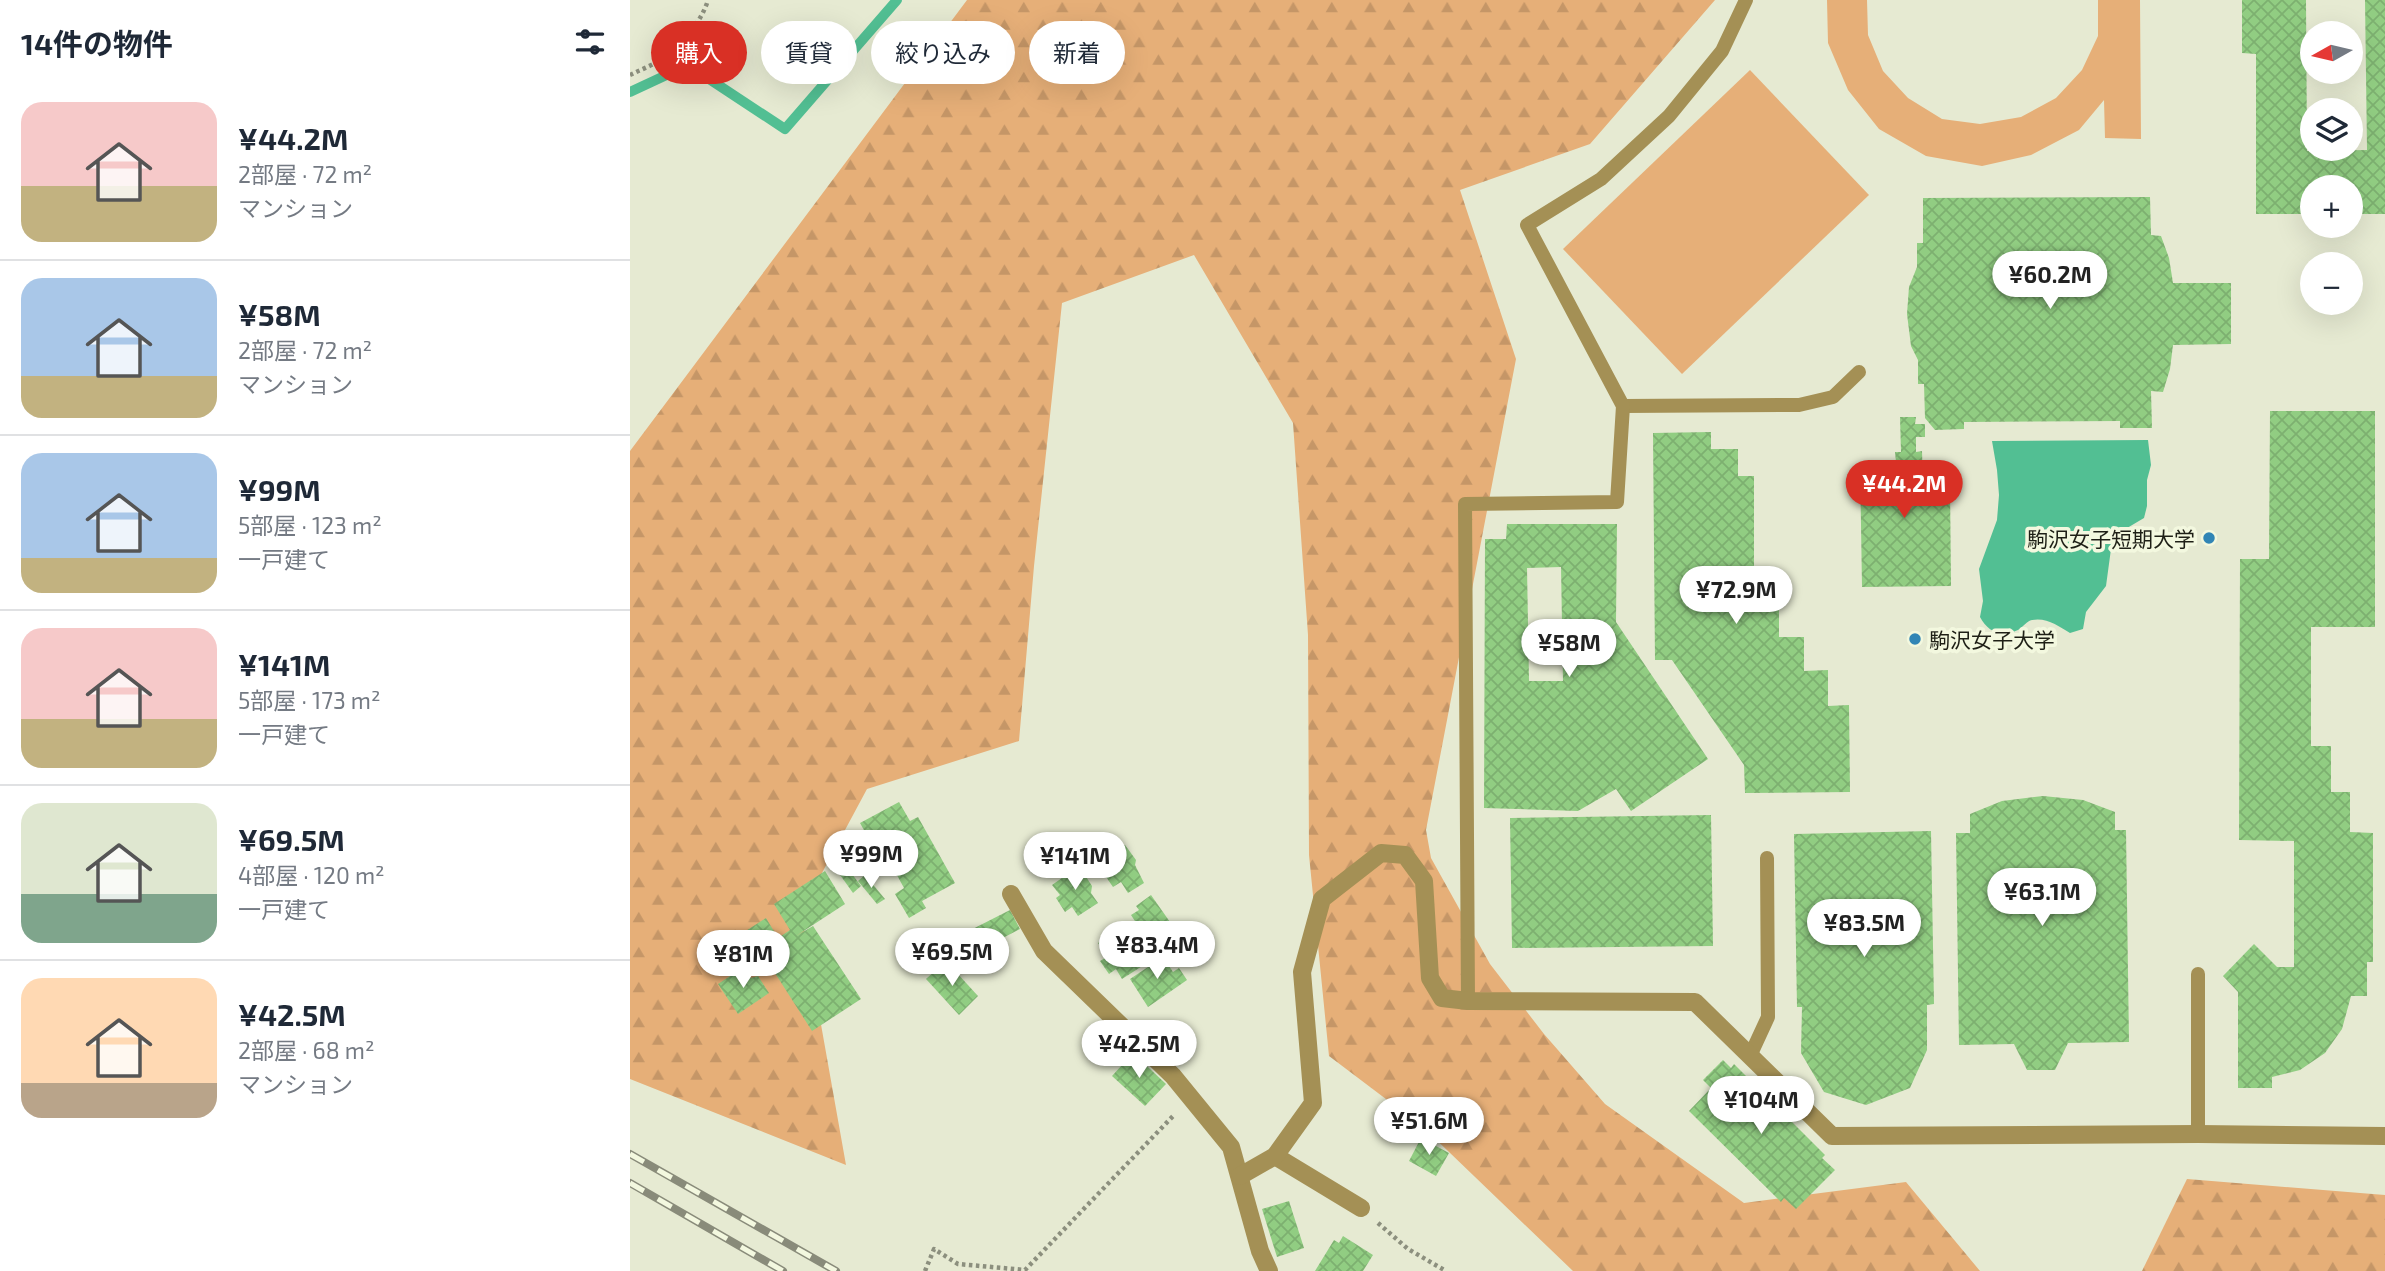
<!DOCTYPE html>
<html lang="ja">
<meta charset="utf-8">
<style>
:root{--surface:#fff;--page:#f6f6f7;--text:#1f2937;--muted:#747a83;--line:#e0e1e3;--accent:#d93025}
body{margin:0;font-family:"Exo 2","Noto Sans JP",sans-serif;background:var(--page);color:var(--text);height:100vh;display:flex;flex-direction:column;font-size:26px;white-space:nowrap}
*{box-sizing:border-box;margin:0}
p{font-size:23px;color:var(--muted)}
.icon{flex:none;width:38px;height:38px;fill:none;stroke:currentColor;stroke-width:2;stroke-linecap:round;stroke-linejoin:round}
.map{position:relative;flex:1;overflow:hidden}
.details{display:flex;flex-direction:column;background:var(--surface);width:630px}
.details>*{flex:none}
.top-card{position:absolute;left:21px;top:21px;width:665px;height:63px;display:flex;gap:14px}
.needle{width:46px;rotate:262deg}
.fabs{position:absolute;left:1670px;top:21px;display:grid;gap:14px}
.fabs a{display:grid;place-items:center;width:63px;height:63px;border-radius:50%;background:var(--surface);box-shadow:0 7px 28px #0002;font-size:35px}
.price{position:absolute;translate:-50% -60px;padding:0 16px;border-radius:24px;background:#fff;color:#222;font-size:23px;line-height:46px;filter:drop-shadow(0 2px 4px #0008)}
.price::after{content:'';position:absolute;left:50%;top:42px;width:21px;height:16px;margin-left:-10px;background:inherit;clip-path:polygon(0 0,100% 0,50% 100%)}
.price.selected{background:var(--accent);color:#fff}
ul{padding:0;list-style:none}
li{display:flex;align-items:center;gap:21px;height:175px;padding:0 21px}
li+li{border-top:2px solid var(--line)}
li span{display:grid;place-items:center;flex:none;width:196px;height:140px;border-radius:21px;color:#555}
li>.icon{margin-inline-start:auto}
span .icon{width:84px;height:84px;fill:#fffc;stroke-width:1}
li b{font-size:30px}
h2{display:flex;justify-content:space-between;align-items:center;height:84px;padding:0 21px;font-size:30px}
.chip{padding:0 24px;border-radius:32px;background:var(--surface);box-shadow:0 7px 28px #0002;font-size:24px;line-height:63px}
.chip.selected{background:var(--accent);color:#fff}
main{display:flex;flex:1;min-height:0}
.map>svg:first-child{display:block}
.forest{fill:url(#forest-firs)}
.garden{fill:#e6af78}
.water{fill:#52bf93}
.lines{fill:none;stroke-linecap:round;stroke-linejoin:round}
.stream{stroke:#52bf93;stroke-width:10}
.building{fill:url(#building-cross-hatch);fill-rule:evenodd}
.path{stroke:#8c8f7e;stroke-width:4.5;stroke-dasharray:3.5 3.5;stroke-linecap:butt}
.lane{stroke:#a49055;stroke-width:14}
.street{stroke:#a49055;stroke-width:18}
.rail-casing{stroke:#898b7a;stroke-width:8}
.rail{stroke:#f3f8df;stroke-width:5;stroke-dasharray:16;stroke-linecap:butt}
.poi-dot{fill:#3185b5;stroke:#f3f8df;stroke-width:2.5}
.labels{text-anchor:middle;dominant-baseline:central;stroke-width:7;stroke-linejoin:round;paint-order:stroke}
.poi-label{font-size:21px;fill:#1e1f16;stroke:#f3f8df;text-anchor:end}
</style>
<main>
<section class="details">
<h2>14件の物件<svg class="icon" aria-label="filters" viewBox="0 0 24 24"><path d="M4 7h16M4 17h16"/><circle cx="9" cy="7" r="2"/><circle cx="15" cy="17" r="2"/></svg></h2>
<ul>
<li><span style="background:linear-gradient(#f6c9c9 60%,#c2b280 0)"><svg class="icon" aria-label="home" viewBox="0 0 24 24"><path d="M3 11l9-7 9 7M6 9v11h12V9"/></svg></span><div><b>¥44.2M</b><p>2部屋 · 72 m²</p><p>マンション</p></div></li>
<li><span style="background:linear-gradient(#a9c7e8 70%,#c2b280 0)"><svg class="icon" aria-label="home" viewBox="0 0 24 24"><path d="M3 11l9-7 9 7M6 9v11h12V9"/></svg></span><div><b>¥58M</b><p>2部屋 · 72 m²</p><p>マンション</p></div></li>
<li><span style="background:linear-gradient(#a9c7e8 75%,#c2b280 0)"><svg class="icon" aria-label="home" viewBox="0 0 24 24"><path d="M3 11l9-7 9 7M6 9v11h12V9"/></svg></span><div><b>¥99M</b><p>5部屋 · 123 m²</p><p>一戸建て</p></div></li>
<li><span style="background:linear-gradient(#f6c9c9 65%,#c2b280 0)"><svg class="icon" aria-label="home" viewBox="0 0 24 24"><path d="M3 11l9-7 9 7M6 9v11h12V9"/></svg></span><div><b>¥141M</b><p>5部屋 · 173 m²</p><p>一戸建て</p></div></li>
<li><span style="background:linear-gradient(#dfe7d0 65%,#7fa58c 0)"><svg class="icon" aria-label="home" viewBox="0 0 24 24"><path d="M3 11l9-7 9 7M6 9v11h12V9"/></svg></span><div><b>¥69.5M</b><p>4部屋 · 120 m²</p><p>一戸建て</p></div></li>
<li><span style="background:linear-gradient(#ffd9b3 75%,#b9a48a 0)"><svg class="icon" aria-label="home" viewBox="0 0 24 24"><path d="M3 11l9-7 9 7M6 9v11h12V9"/></svg></span><div><b>¥42.5M</b><p>2部屋 · 68 m²</p><p>マンション</p></div></li>
</ul>
</section>
<div class="map">
<svg width="1755" height="1271" viewBox="0 0 1755 1271">
<defs>
<pattern id="forest-firs" width="22" height="20" patternUnits="userSpaceOnUse" patternTransform="scale(1.75)"><rect width="22" height="20" fill="#e6af78"/><path d="M5 1l3.5 6h-7zM16 11l3.5 6h-7z" fill="#c59667"/></pattern>
<pattern id="building-cross-hatch" width="8" height="8" patternUnits="userSpaceOnUse" patternTransform="scale(1.75)"><rect width="8" height="8" fill="#91cd82"/><path d="M0 0l8 8M0 8l8-8" fill="none" stroke="#7db070"/></pattern>
</defs>
<rect width="100%" height="100%" fill="#e6ead2"/>
<g class="forest">
<path d="M337,0H1085L960,144L830,190L886,359L796,830L801,858L860,964L914,1034L975,1104L1114,1203L1276,1182L1350,1271H943L793,1127L699,1056L679,855L678,635L663,423L564,255L432,303L404,566L389,741L237,789L171,912L216,1165L0,1079V451Z"/>
<path d="M1557,1179L1755,1195V1271H1512Z"/>
</g>
<g class="garden">
<path d="M1197,0H1237L1238,35L1253,71L1278,98L1312,119L1350,124L1391,117L1426,98L1452,70L1468,36V0H1510L1511,139L1475,138L1474,100L1449,130L1401,155L1352,166L1296,156L1249,129L1218,90L1198,43Z"/>
<path d="M1120,70L1239,195L1052,374L933,249Z"/>
</g>
<path class="water" d="M1518,440L1521,465L1517,480V506L1514,518L1487,534L1481,549L1476,586L1456,612L1453,629L1440,633C1429,626 1416,617 1402,620C1397,621 1393,627 1388,630C1371,638 1358,632 1350,617L1353,601L1349,569L1367,520L1369,495L1367,470L1362,441Z"/>
<g class="lines">
<path class="stream" d="M0,92L58,65L155,129L267,0"/>
</g>
<g class="building">
<path d="M1612,0H1676L1677,151L1737,150L1735,0H1755V214H1720V187H1682V214H1626V54L1612,53Z"/>
<path d="M1520,197L1521,235L1531,236L1539,258L1543,283H1601V344L1543,345L1540,369L1533,392L1521,391L1522,428H1490V421L1334,422V429L1305,430L1295,418L1294,384H1288V360L1281,346L1277,314L1279,287L1287,267V243H1293V198Z"/>
<path d="M1640,411H1745V627H1681V746H1701V792H1720V832L1743,833V962H1737V996H1721L1712,1029L1695,1053L1670,1070L1642,1077V1088H1608V992L1593,976L1624,944L1647,967H1664V841L1609,840L1610,559H1639Z"/>
<path d="M1270,417H1286L1285,424H1295V437H1286V452L1292,451L1293,484H1320L1321,586L1232,587L1230,462H1266L1265,452H1271Z"/>
<path d="M1081,432V449H1108V476H1124V601H1149V637H1174V671L1198,670V706L1219,705L1220,792L1115,793L1114,765L1042,660H1025L1023,433Z"/>
<path d="M877,524H987L986,622L1078,759L1001,811L986,789L948,811L854,808L855,539H876ZM931,567L933,681H899L897,568Z"/>
<path d="M1413,796L1453,800L1485,812V830H1496L1499,1042L1438,1043L1425,1070H1397L1384,1044L1329,1045L1326,833H1340V814L1372,801Z"/>
<path d="M269,802L280,821L288,817L325,883L292,901L296,908L279,918L265,894L274,888L251,846L245,850L230,823Z"/>
<path d="M1081,815L1083,946L882,948L880,818Z"/>
<path d="M1301,831L1304,1004L1297,1005V1050L1280,1088L1236,1105L1194,1092L1171,1053L1172,1007H1167L1164,834Z"/>
<path d="M490,841L493,846L495,845L506,860L505,865L514,883L498,893L491,882L483,887L463,858Z"/>
<path d="M216,866L231,886L223,893L208,872Z"/>
<path d="M449,866L462,886L461,893L468,903L448,916L442,907L435,912L426,898L430,895L422,885Z"/>
<path d="M195,871L215,904L166,936L183,926L231,999L182,1031L136,959L139,957L134,950L125,956L111,934L136,918L148,938L160,930L144,904Z"/>
<path d="M235,875L255,899L247,904L228,881Z"/>
<path d="M521,895L547,932L527,946L524,942L520,944L501,915L509,910L506,906Z"/>
<path d="M380,910L390,929L333,959L323,939Z"/>
<path d="M492,927L517,963L492,979L486,969L479,974L470,961L477,957L468,943Z"/>
<path d="M533,957L543,972L549,968L557,980L518,1007L500,979Z"/>
<path d="M316,961L348,996L329,1015L296,979Z"/>
<path d="M114,967L121,978L128,976L139,993L108,1014L88,984Z"/>
<path d="M503,1053L536,1084L515,1106L482,1076Z"/>
<path d="M1093,1060L1101,1068L1104,1064L1195,1155L1192,1158L1205,1170L1166,1209L1154,1198L1151,1202L1059,1111L1081,1088L1073,1080Z"/>
<path d="M791,1138L819,1153L806,1176L779,1161Z"/>
<path d="M659,1201L674,1248L647,1257L632,1209Z"/>
<path d="M713,1236L743,1255L733,1271H685L704,1240L709,1243Z"/>
</g>
<g class="lines">
<g class="path">
<path d="M0,75C10,70 21,66 30,60C50,49 72,21 78,0"/>
<path d="M748,1223L778,1249L816,1271"/>
<path d="M295,1271L304,1249L328,1264L395,1270L545,1114"/>
</g>
<g class="lane">
<path d="M993,406L1169,405L1203,397L1229,372"/>
<path d="M838,1001L835,504L987,502L993,406L897,225L971,179L1039,116L1092,51L1116,0"/>
<path d="M1120,1056L1138,1017L1137,858"/>
<path d="M1568,1134V974"/>
</g>
<g class="street">
<path d="M381,894L414,951L543,1076L601,1147L630,1251L639,1271"/>
<path d="M645,1156L731,1208"/>
<path d="M610,1176L645,1156L683,1103L672,972L692,899L751,853L775,855L794,881L800,978L812,998L838,1001L1065,1002L1202,1136L1568,1134L1755,1136"/>
</g>
<defs>
<g id="rail">
<path d="M0,1154L206,1271"/>
<path d="M0,1183L153,1271"/>
</g>
</defs>
<use href="#rail" class="rail-casing"/>
<use href="#rail" class="rail"/>
</g>
<g class="poi-dot">
<circle cx="1579" cy="538" r="7"/>
<circle cx="1285" cy="639" r="7"/>
</g>
<g class="labels">
<g class="poi-label">
<text x="1565" y="538">駒沢女子短期大学</text>
<text x="1299" y="639" text-anchor="start">駒沢女子大学</text>
</g>
</g>
</svg>
<div class="fabs">
<a><svg class="needle" viewBox="-14 -14 28 28"><path d="M0-13l5 13h-10z" fill="#e53935"/><path d="M0 13l5-13h-10z" fill="#747a83"/></svg></a>
<a><svg class="icon" aria-label="layers" viewBox="0 0 24 24"><path d="M12 4l9 5-9 5-9-5zM3 14l9 5 9-5"/></svg></a>
<a>+</a>
<a>−</a>
</div>
<b class="price" style="left:1420px;top:311px">¥60.2M</b>
<b class="price selected" style="left:1274px;top:520px">¥44.2M</b>
<b class="price" style="left:1106px;top:626px">¥72.9M</b>
<b class="price" style="left:939px;top:679px">¥58M</b>
<b class="price" style="left:241px;top:890px">¥99M</b>
<b class="price" style="left:445px;top:892px">¥141M</b>
<b class="price" style="left:1412px;top:928px">¥63.1M</b>
<b class="price" style="left:1234px;top:959px">¥83.5M</b>
<b class="price" style="left:527px;top:981px">¥83.4M</b>
<b class="price" style="left:322px;top:988px">¥69.5M</b>
<b class="price" style="left:113px;top:990px">¥81M</b>
<b class="price" style="left:509px;top:1080px">¥42.5M</b>
<b class="price" style="left:1131px;top:1136px">¥104M</b>
<b class="price" style="left:799px;top:1157px">¥51.6M</b>
<div class="top-card">
<a class="chip selected">購入</a>
<a class="chip">賃貸</a>
<a class="chip">絞り込み</a>
<a class="chip">新着</a>
</div>
</div>
</main>
